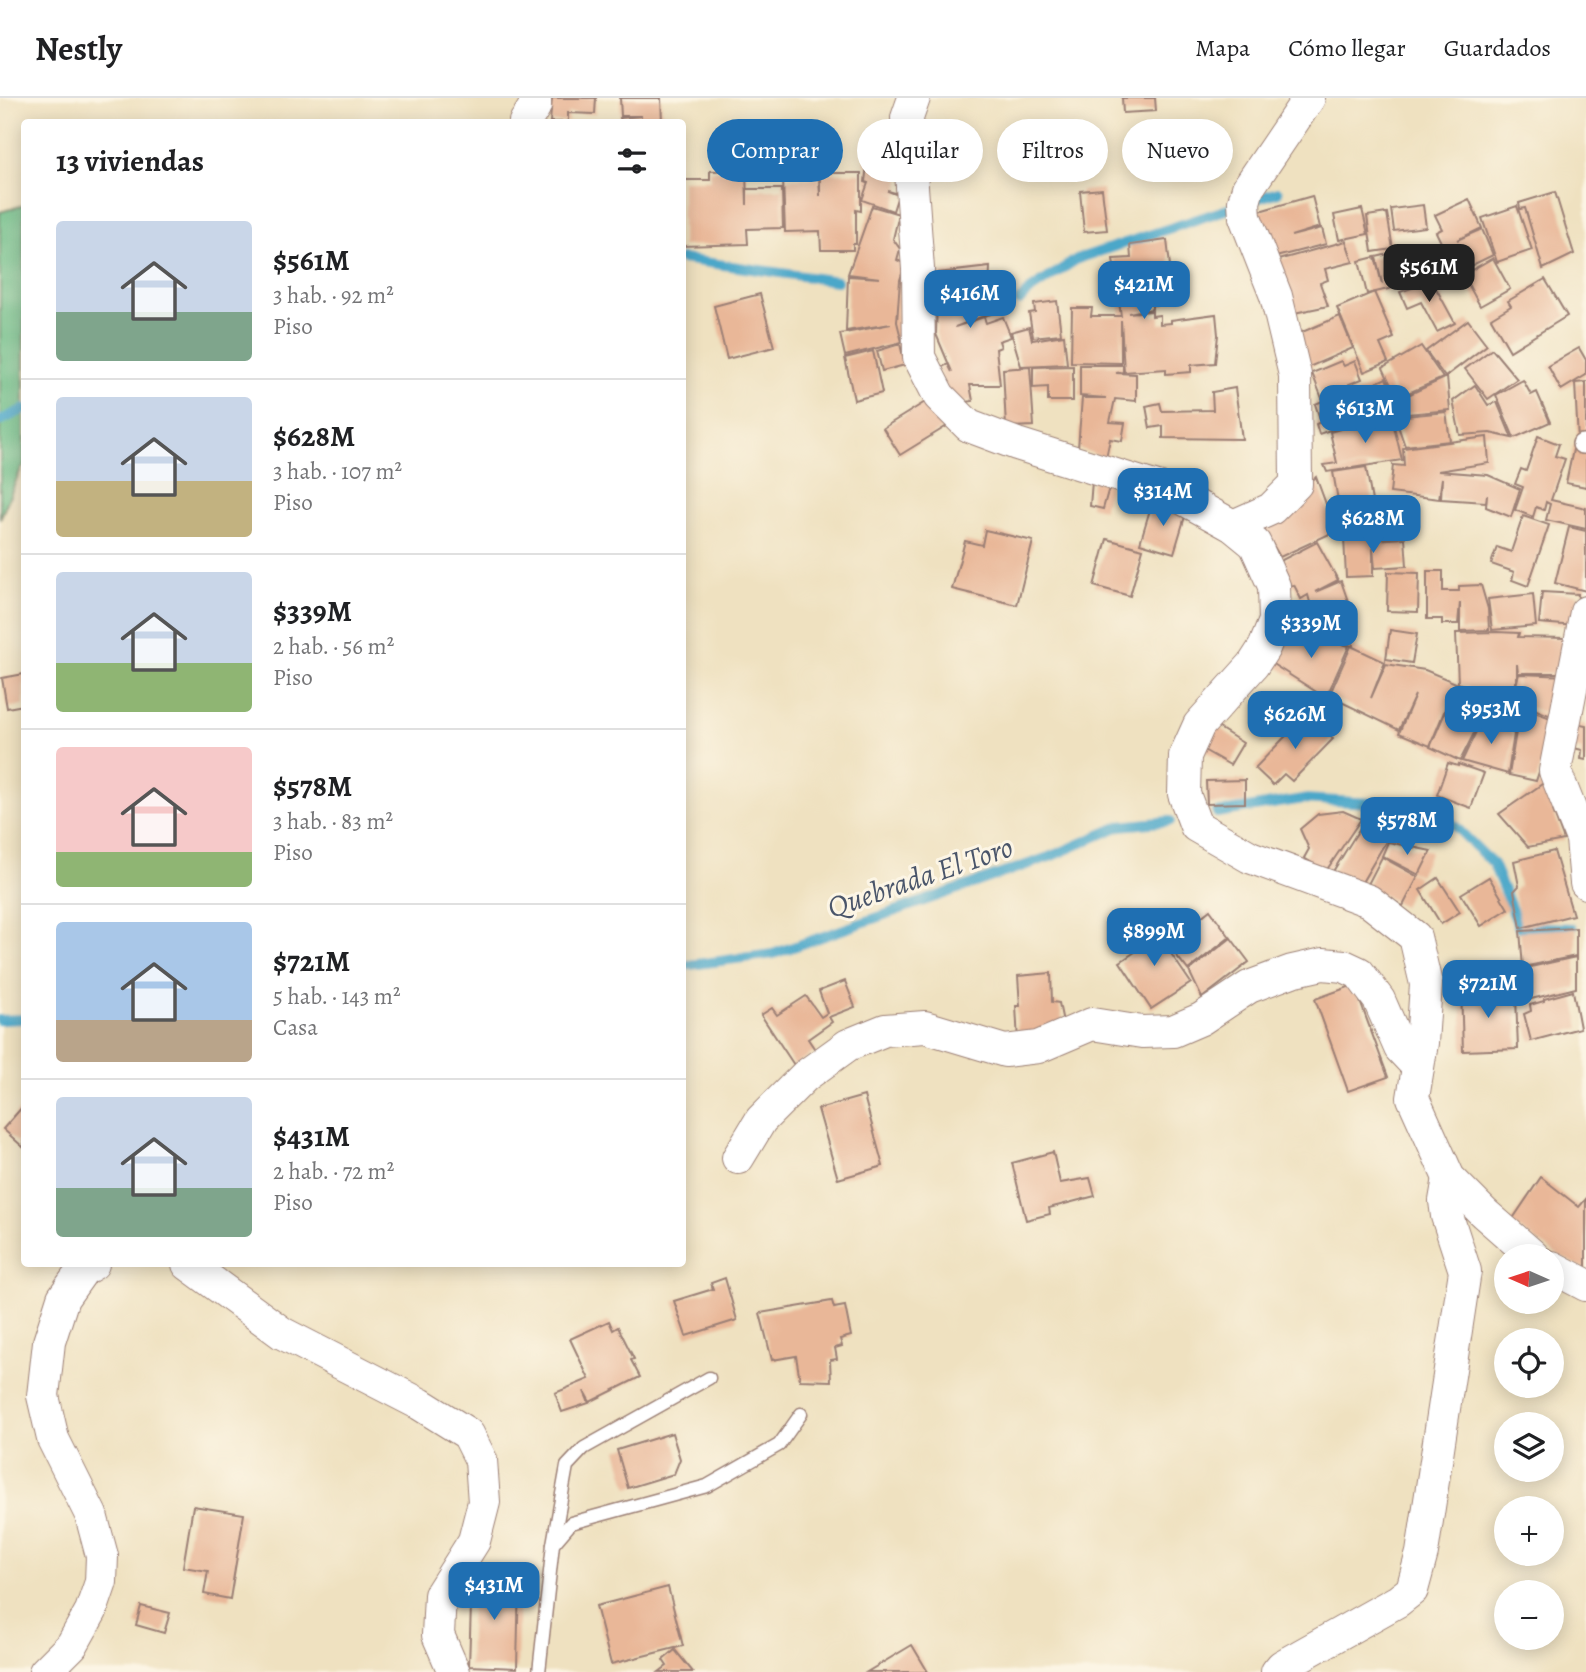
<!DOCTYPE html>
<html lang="es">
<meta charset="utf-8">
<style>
:root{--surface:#fff;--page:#f2f2f2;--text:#202124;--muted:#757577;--line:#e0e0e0;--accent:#1f6fb2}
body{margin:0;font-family:Alegreya,serif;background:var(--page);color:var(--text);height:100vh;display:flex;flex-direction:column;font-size:26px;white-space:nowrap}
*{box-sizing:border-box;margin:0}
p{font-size:23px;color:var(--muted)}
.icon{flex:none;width:38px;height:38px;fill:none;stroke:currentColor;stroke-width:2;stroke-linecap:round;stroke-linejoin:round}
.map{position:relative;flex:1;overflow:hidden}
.sheet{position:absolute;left:21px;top:21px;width:665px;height:1148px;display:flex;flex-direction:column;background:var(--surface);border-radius:7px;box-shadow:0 4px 18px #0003}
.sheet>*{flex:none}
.banner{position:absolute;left:707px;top:21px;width:665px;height:63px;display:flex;gap:14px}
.needle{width:46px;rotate:273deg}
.tools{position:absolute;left:1494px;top:1146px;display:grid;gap:14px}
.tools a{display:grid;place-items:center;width:70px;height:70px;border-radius:50%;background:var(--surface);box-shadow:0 4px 18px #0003;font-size:35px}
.price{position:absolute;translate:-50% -60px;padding:0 16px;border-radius:14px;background:var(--accent);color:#fff;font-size:23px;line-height:46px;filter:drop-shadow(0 2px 4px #0008)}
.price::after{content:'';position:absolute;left:50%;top:42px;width:21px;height:16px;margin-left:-10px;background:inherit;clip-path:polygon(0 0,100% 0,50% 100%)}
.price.selected{background:#222;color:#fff}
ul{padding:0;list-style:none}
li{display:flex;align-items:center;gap:21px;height:175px;padding:0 35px}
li+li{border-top:2px solid var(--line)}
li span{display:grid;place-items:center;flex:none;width:196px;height:140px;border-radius:7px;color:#555}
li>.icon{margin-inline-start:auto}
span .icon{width:84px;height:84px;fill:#fffc;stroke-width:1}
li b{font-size:30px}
h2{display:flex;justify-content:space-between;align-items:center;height:84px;padding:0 35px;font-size:30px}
.pill{padding:0 24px;border-radius:32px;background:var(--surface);box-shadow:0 4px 18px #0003;font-size:24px;line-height:63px}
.pill.selected{background:var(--accent);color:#fff}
header{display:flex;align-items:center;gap:42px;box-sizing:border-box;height:98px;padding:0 35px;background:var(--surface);border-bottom:2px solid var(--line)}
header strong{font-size:33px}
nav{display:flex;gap:38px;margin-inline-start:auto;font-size:24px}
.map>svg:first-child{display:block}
.forest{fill:#6fbe89;stroke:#5c6e5a;stroke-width:2}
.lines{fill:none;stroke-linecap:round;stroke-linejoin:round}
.stream{stroke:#4ba7c9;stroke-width:10}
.building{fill:#e9b798}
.service-casing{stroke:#9c8076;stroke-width:15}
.pedestrian-casing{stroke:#9c8076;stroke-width:22}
.tertiary-casing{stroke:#9c8076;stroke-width:34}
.service{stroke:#fff;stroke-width:12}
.pedestrian{stroke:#fff;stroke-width:19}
.tertiary{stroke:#fff;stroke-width:32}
.labels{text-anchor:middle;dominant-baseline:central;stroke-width:6;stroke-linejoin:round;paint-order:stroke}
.water-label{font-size:30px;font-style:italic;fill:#4a556a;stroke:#fcf5e5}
</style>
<header>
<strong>Nestly</strong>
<nav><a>Mapa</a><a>Cómo llegar</a><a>Guardados</a></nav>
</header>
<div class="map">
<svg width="1586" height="1574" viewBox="0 0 1586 1574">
<rect width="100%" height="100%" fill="#fcf5e5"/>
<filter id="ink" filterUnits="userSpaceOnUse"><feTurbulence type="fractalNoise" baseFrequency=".0143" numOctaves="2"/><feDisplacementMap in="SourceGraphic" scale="14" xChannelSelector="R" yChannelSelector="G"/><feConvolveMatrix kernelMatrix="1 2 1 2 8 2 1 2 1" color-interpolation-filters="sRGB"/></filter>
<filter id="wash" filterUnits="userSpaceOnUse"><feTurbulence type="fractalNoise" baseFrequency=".00686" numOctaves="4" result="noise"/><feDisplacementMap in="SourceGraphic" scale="28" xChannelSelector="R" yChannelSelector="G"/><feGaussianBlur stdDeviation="1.57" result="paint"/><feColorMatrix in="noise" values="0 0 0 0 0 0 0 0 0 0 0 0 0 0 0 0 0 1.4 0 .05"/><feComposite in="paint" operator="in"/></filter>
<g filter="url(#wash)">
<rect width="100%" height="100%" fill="#efe1c0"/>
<path class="forest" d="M24,107V369L21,371L0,421V114Z"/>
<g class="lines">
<g class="stream">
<path d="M1250,103L1278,94"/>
<path d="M682,161L837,183"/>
<path d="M1019,203L1032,191L1077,161L1240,107"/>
<path d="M0,323L24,311"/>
<path d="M1217,715L1303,701L1403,707L1450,723L1493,766L1519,829L1572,830"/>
<path d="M682,868L773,856L1052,758L1120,728L1170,723"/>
<path d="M0,922L24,921"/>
</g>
</g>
<g id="blocks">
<g class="building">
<path d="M552,0H596L595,16L568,15V24H550Z"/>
<path d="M620,0H661L662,24H621L620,20L642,18H621Z"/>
<path d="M1122,0H1155L1156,13L1123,15Z"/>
<path d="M729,29L745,32L743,42L747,44L745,53L724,50Z"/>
<path d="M872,34L899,40L891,72L864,66Z"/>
<path d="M867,67L900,77L899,96L888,93L898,97L893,113L862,102L868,85L865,84Z"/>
<path d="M746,72L747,107V91H782L783,130L747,131L748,146L682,148V82H710V73Z"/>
<path d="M820,75H861V113L856,112V146H853V152H821L820,133L785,134L783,81L819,80L820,98Z"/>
<path d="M1102,91L1107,132L1084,134L1080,93Z"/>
<path d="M1555,94L1574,156L1543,171L1525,110L1520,111L1519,105Z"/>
<path d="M1312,98L1320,129L1291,138L1322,130L1326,146L1268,161L1256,114Z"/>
<path d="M1469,101L1482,130L1457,142L1482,131L1493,157L1456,175L1436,134L1442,131L1435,117Z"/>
<path d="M1423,107L1426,129L1394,133L1391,111Z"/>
<path d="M872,108L899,116L893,141L900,151L897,162L905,166L900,182L897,224L902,244L845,258L840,236L891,226L846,233L848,178L880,180L848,176Z"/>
<path d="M1517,108L1532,152L1497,164L1482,120Z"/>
<path d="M1362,111L1368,136L1339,142L1334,117Z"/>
<path d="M1387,115L1393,151L1372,154L1367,118Z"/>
<path d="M1167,142L1174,202L1164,203V206L1152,207V211L1128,215L1152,213V218L1160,217V226L1171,225V222L1216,216L1218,237L1215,265L1191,267V274L1166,276V271L1124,274L1121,222V265L1071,264L1072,210H1092L1091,218H1121L1113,161L1131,160L1130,147Z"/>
<path d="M1346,143L1353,164L1325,171L1328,182L1320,185L1328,208L1289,216L1271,164Z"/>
<path d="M1401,153V156L1439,154L1442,166L1446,165L1448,177L1367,196L1359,163L1375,159L1382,186L1376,159Z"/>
<path d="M1493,160L1510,191L1480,208L1463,177Z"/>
<path d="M990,169L989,189L1015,188L1014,210L984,218L955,229L984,219L986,225L1003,219L1011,239L999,243L1001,249L996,251L1000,287H970L973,303L953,306L938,271L948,266L952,274L936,236L938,175Z"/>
<path d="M1545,181L1567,218L1510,253L1491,220L1511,208L1508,203Z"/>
<path d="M1432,183L1455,225L1437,234L1421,204L1407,210L1400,194Z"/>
<path d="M1374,194L1394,240L1380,246L1388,264L1364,274L1337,210Z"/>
<path d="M760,196L774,249L727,261L714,208Z"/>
<path d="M1057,203L1061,236L1033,239L1029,215L1035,214L1034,206Z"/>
<path d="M1340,218L1353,250L1309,269L1295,237Z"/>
<path d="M1468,222L1487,247L1445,279L1426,253Z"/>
<path d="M1029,229L1032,242L1064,237L1067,266L1021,268L1011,234Z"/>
<path d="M900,246L905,267L882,273L877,253Z"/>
<path d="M1421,248L1443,280L1397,300L1383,270Z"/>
<path d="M1579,250L1586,262V277L1561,292L1548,268Z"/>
<path d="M1492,251L1517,281L1488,301L1465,271Z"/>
<path d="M873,253L882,295L854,302L845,260Z"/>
<path d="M1341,263L1344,268L1355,263L1362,281L1349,286L1351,292L1329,301L1353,293L1362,321L1319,336L1316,326L1321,324L1315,306L1323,303L1312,275Z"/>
<path d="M1080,267H1123V274L1116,275L1136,276V303L1115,301L1110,324L1125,325L1122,343L1110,341L1106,360L1078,350L1082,300H1106L1080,298Z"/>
<path d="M1073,268V303H1048V289L1033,290V269Z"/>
<path d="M1030,269L1034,328L1006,329L1003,271Z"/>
<path d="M1447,279L1450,312L1396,317L1395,303Z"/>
<path d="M1386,280L1393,297L1394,311L1364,322L1355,295Z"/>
<path d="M1523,282L1531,297L1537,294L1550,324L1514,340L1496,297Z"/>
<path d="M1586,284V343H1578L1575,285Z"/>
<path d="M1475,287L1488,307L1497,304L1512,340L1490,335L1460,337L1453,303Z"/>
<path d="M1235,290L1242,341L1163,340V328L1150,330L1146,308L1160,305L1162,313L1213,312L1212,294Z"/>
<path d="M930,301L947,328L900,357L883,330Z"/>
<path d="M1446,314L1450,343L1405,348L1395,319Z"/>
<path d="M1391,316L1402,362L1327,374L1324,367L1337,365L1330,334Z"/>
<path d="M1538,338L1559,346L1555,358L1565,361L1551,402L1586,410V431L1546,422L1550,406L1546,404L1544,412L1536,409L1533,419L1515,412L1523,389L1515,386L1521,371L1526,373Z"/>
<path d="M1487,339L1489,365L1438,373L1488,377L1520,391L1511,419L1486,409L1487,397L1486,404L1441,401L1442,380L1439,401L1390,395L1393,367L1404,368L1403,350Z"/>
<path d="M1574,347L1586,350V389L1566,385Z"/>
<path d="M1366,369L1372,403L1339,408L1333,374Z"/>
<path d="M1316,379L1336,433L1280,459L1261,426Z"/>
<path d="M1092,383L1110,386L1103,411L1090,408Z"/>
<path d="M1152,405L1186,415L1174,455L1140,445Z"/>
<path d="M1405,409L1407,437L1373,440L1371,411Z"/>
<path d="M1523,418L1549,427L1528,488L1512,482L1514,474L1491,466L1497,449L1511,454Z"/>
<path d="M1569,429L1586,433V493L1555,485Z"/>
<path d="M985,432L1033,443L1017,507L952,491L965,443L982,447Z"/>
<path d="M1344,439H1372L1373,442L1405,440L1407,468L1375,470L1373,450V478L1346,479Z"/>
<path d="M1107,441L1143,451L1130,498L1094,488Z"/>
<path d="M1317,444L1338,482L1315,494L1341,483L1350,509H1319L1351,511L1353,548L1289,530L1290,507L1311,508L1308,497L1301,501L1294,487L1291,488L1280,463Z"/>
<path d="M1427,473H1443V493H1459V488L1481,487L1488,511L1489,532L1460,533V504L1458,526H1442V521H1427Z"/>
<path d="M1388,474L1419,475L1418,514L1387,513Z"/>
<path d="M1542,494L1578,496L1576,528L1539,525Z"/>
<path d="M1533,496L1536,528L1492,532L1488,501Z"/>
<path d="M1289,532L1349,548L1326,600L1271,565Z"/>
<path d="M1390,532L1417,536L1412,565L1386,561Z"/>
<path d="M1497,534L1519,535L1518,539L1566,540V575H1518L1517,566V579L1507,613L1511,605L1556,622L1536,683L1509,677L1516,634L1488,613L1487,609L1460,663L1430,649L1457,587L1474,592L1479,597L1474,591L1458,585L1456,535Z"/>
<path d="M1351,548L1385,564L1371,600L1386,566L1425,572L1456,585L1430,648L1399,635L1415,597L1399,632L1329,598Z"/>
<path d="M24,576V607L7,610L2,580Z"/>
<path d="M1519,576L1569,578L1556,620L1512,602Z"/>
<path d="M1486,613L1514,636L1508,676L1462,663Z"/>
<path d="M1308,615L1333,641L1292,683L1284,676L1273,687L1255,670Z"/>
<path d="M1575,625L1586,627V662L1581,661L1582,652L1570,649Z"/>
<path d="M1216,628L1243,645L1230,667L1202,651Z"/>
<path d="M1448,665L1458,668V666L1484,675L1471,710L1437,697Z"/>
<path d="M1245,682V705L1207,706L1206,683Z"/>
<path d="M1545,684L1558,710L1553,713L1564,742L1528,749L1499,716Z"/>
<path d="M1343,713L1361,721L1326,773L1304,760L1309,751L1300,731L1318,716Z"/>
<path d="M1363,725L1388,740L1358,791L1332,775Z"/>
<path d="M1388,744L1431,753L1419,777L1382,758Z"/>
<path d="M1554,753L1573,817L1521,830L1514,793L1519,788L1514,763Z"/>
<path d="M1382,759L1418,779L1403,808L1367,788Z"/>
<path d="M1489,779L1508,811L1481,828L1461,796Z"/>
<path d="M1438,780L1460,814L1441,826L1420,792Z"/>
<path d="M1210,812L1230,839L1188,872L1167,846Z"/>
<path d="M1150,825L1191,885L1151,911L1120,864L1138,852L1130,838Z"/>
<path d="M1576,830V858L1523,869L1520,833Z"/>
<path d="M1231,840L1249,864L1202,900L1189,873Z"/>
<path d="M1576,859V890L1527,902L1517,872Z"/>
<path d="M1051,875L1052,904L1059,905L1064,929L1018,944L1016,908H1020L1018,878Z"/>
<path d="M845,883L855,909L829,919L832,924L808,941L816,953L794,967L761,917L772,910L777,917L806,898L821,919L827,915L819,893Z"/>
<path d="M1354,887L1388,979L1348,993L1315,901Z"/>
<path d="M1496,888V898H1516L1518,951L1463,953L1461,889Z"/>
<path d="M1573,893L1580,930L1531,943L1524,916L1531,913L1530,907L1544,903V901Z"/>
<path d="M864,998L883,1068L838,1081L818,1011Z"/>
<path d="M24,1007V1050L3,1031Z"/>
<path d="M1053,1054L1060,1085L1090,1080L1095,1098L1049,1110L1050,1116L1026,1122L1012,1065Z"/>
<path d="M1541,1079L1579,1109L1586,1101V1171L1561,1159L1510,1125Z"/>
<path d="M725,1180L737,1222L686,1238L674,1203L713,1191L711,1185Z"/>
<path d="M832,1203L834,1210L845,1208L851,1238L840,1241L842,1248L835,1250L837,1261L830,1262L831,1283L800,1282L796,1258L772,1262L760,1215Z"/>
<path d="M609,1223L613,1232L618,1229L634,1261L631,1262L640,1279L590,1304L584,1293L589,1305L562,1314L555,1295L589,1281L570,1241Z"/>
<path d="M672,1335L680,1361L674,1376L628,1390L617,1352Z"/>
<path d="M193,1408L244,1416L230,1501L204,1496L208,1473L183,1469Z"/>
<path d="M472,1477L519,1479L517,1570L469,1568Z"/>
<path d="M668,1489L683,1548L611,1566L596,1508Z"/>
<path d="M141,1508L170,1515L164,1535L136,1527Z"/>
<path d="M912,1547L928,1574H867Z"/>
<path d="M675,1552L693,1574H659L667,1568L663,1562Z"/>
</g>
</g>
</g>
<g filter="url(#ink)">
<use href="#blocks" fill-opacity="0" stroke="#9c8076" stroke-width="2"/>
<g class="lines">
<defs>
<g id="service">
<path d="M553,1446L567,1368L584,1350L709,1280"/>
<path d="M539,1574L553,1446L571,1425L707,1388L779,1347L801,1316"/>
</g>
<path id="pedestrian" d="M1582,346H1586"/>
<g id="tertiary">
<path d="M914,0L907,20L918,171L919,259L939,298L969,328L1017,346L1173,395L1233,428L1255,446L1274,488L1275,523L1264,550L1253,567L1199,627L1185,658L1184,696L1196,728L1250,759L1369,803L1415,839L1426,886L1422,945L1413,1000L1449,1080L1484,1115L1533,1158"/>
<path d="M525,24L535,8V0"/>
<path d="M1233,428L1271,411L1296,386L1295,277L1276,198L1245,119L1244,104L1248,90L1309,0"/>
<path d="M1586,514L1555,673L1582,741L1586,785"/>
<path d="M738,1060L761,1022L805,978L848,947L885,932L925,929L1005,953L1038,949L1092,926L1142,934L1173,933L1201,921L1249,889L1292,873L1323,866L1344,868L1359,875L1379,902L1400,950L1418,969"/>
<path d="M188,1166L282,1235L420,1306L468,1336L481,1362L484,1404L474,1443L440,1497L438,1537L454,1574"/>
<path d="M1552,1169L1586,1187"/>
<path d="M45,1574L72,1547L91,1513L101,1484L102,1458L91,1417L53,1341L43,1298L49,1244L63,1200L83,1172L93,1166"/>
<path d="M1277,1574L1282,1568L1398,1503L1412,1492L1422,1455L1465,1173L1447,1118L1445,1103L1449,1080"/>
</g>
</defs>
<use href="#service" class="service-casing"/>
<use href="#pedestrian" class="pedestrian-casing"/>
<use href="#tertiary" class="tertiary-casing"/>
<use href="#service" class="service"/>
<use href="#pedestrian" class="pedestrian"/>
<use href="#tertiary" class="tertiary"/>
</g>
</g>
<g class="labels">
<g class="water-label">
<text transform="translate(920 779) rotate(-19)">Quebrada El Toro</text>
</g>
</g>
</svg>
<div class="tools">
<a><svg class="needle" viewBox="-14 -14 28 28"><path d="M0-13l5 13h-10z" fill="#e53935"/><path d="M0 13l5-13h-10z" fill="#757577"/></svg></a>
<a><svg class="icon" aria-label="locate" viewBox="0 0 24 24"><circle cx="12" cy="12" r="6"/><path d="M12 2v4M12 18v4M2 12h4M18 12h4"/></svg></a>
<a><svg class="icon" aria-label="layers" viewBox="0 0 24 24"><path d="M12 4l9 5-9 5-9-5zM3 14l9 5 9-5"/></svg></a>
<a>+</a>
<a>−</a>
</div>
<b class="price selected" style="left:1429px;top:206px">$561M</b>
<b class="price" style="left:1144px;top:223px">$421M</b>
<b class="price" style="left:970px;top:232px">$416M</b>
<b class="price" style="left:1365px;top:347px">$613M</b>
<b class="price" style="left:1163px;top:430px">$314M</b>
<b class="price" style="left:1373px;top:457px">$628M</b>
<b class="price" style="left:1311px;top:562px">$339M</b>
<b class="price" style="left:1491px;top:648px">$953M</b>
<b class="price" style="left:1295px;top:653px">$626M</b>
<b class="price" style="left:1407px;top:759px">$578M</b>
<b class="price" style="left:1154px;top:870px">$899M</b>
<b class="price" style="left:1488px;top:922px">$721M</b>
<b class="price" style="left:494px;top:1524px">$431M</b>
<div class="banner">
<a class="pill selected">Comprar</a>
<a class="pill">Alquilar</a>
<a class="pill">Filtros</a>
<a class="pill">Nuevo</a>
</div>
<section class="sheet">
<h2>13 viviendas<svg class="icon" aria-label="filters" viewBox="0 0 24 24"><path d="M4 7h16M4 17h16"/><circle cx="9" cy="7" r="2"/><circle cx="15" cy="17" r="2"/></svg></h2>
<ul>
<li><span style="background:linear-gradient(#c9d6e8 65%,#7fa58c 0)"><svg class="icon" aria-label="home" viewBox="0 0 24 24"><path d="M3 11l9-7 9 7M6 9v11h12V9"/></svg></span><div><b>$561M</b><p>3 hab. · 92 m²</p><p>Piso</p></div></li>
<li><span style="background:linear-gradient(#c9d6e8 60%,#c2b280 0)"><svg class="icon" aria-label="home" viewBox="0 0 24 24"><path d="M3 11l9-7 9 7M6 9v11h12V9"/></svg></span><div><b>$628M</b><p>3 hab. · 107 m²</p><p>Piso</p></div></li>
<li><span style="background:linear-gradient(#c9d6e8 65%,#8fb573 0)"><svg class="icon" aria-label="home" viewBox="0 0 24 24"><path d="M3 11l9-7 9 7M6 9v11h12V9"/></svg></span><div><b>$339M</b><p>2 hab. · 56 m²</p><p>Piso</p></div></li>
<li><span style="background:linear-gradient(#f6c9c9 75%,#8fb573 0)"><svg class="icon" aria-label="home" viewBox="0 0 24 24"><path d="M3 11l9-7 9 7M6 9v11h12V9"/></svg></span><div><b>$578M</b><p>3 hab. · 83 m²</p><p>Piso</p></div></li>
<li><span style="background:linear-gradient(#a9c7e8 70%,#b9a48a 0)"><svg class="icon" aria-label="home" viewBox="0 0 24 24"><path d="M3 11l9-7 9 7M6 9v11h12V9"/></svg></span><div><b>$721M</b><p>5 hab. · 143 m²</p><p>Casa</p></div></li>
<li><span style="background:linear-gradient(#c9d6e8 65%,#7fa58c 0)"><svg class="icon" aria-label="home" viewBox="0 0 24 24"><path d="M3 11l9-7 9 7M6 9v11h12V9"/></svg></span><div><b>$431M</b><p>2 hab. · 72 m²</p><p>Piso</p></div></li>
</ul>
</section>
</div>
